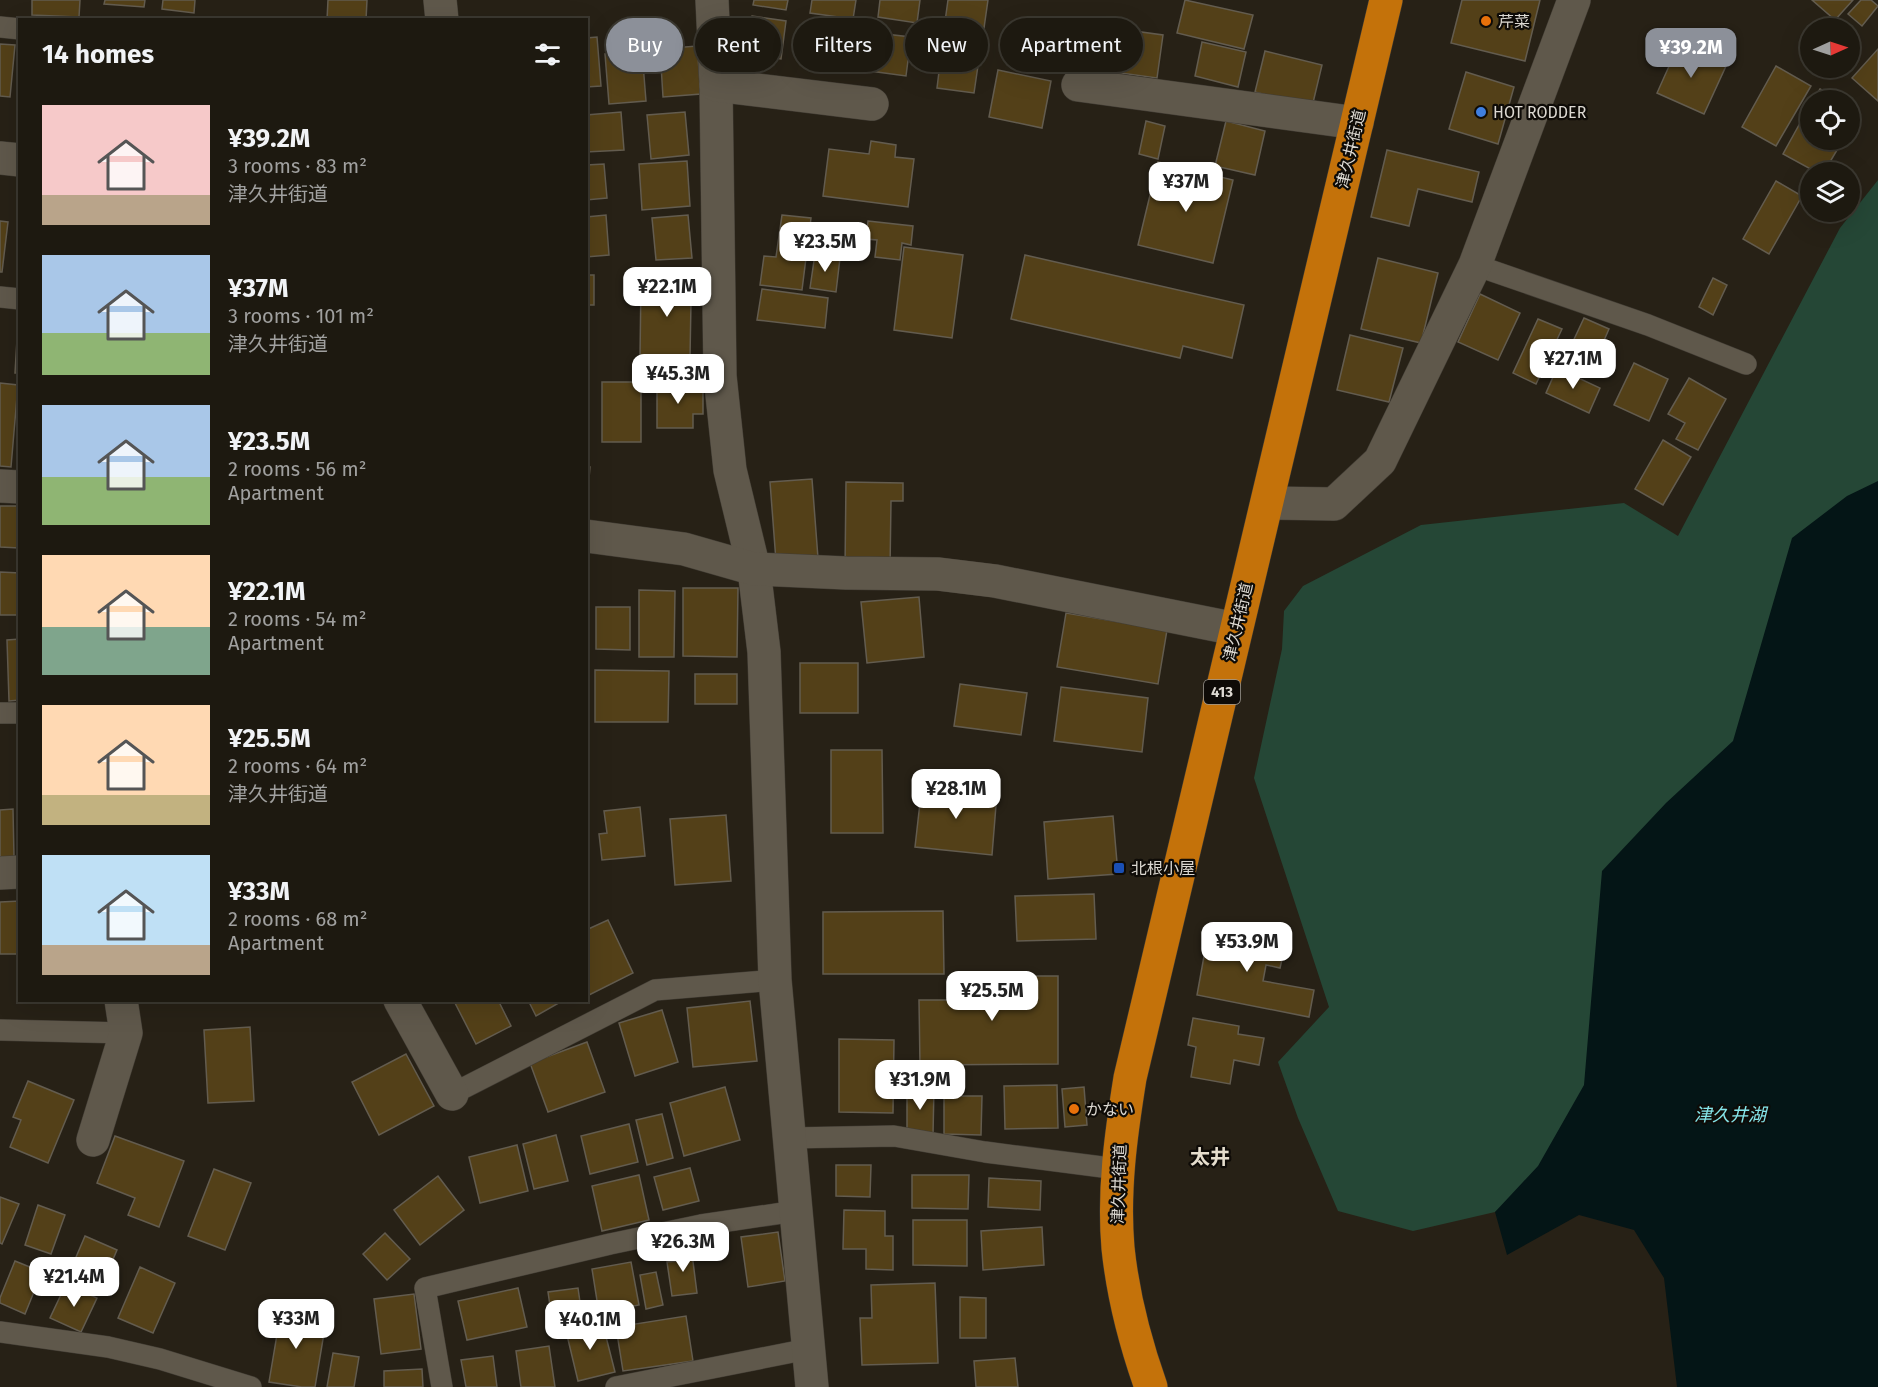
<!DOCTYPE html>
<meta charset="utf-8">
<style>
:root{--surface:#1d1910;--page:#2a261e;--text:#f1f3f6;--muted:#a0a09f;--line:#3b3830;--accent:#8c9099}
body{margin:0;font-family:"Fira Sans","Noto Sans JP",sans-serif;background:var(--page);color:var(--text);height:100vh;display:flex;flex-direction:column;font-size:22px;white-space:nowrap}
*{box-sizing:border-box;margin:0}
p{font-size:20px;color:var(--muted)}
.icon{flex:none;width:33px;height:33px;fill:none;stroke:currentColor;stroke-width:2;stroke-linecap:round;stroke-linejoin:round}
.map{position:relative;flex:1;overflow:hidden}
.sheet{position:absolute;left:18px;top:18px;width:570px;height:984px;display:flex;flex-direction:column;background:var(--surface);border-radius:0px;box-shadow:0 6px 24px #0002,0 0 0 2px var(--line)}
.sheet>*{flex:none}
.guide{position:absolute;left:606px;top:18px;width:570px;height:54px;display:flex;gap:12px}
.needle{width:39px;rotate:87deg}
.buttons{position:absolute;left:1800px;top:18px;display:grid;gap:12px}
.buttons a{display:grid;place-items:center;width:60px;height:60px;border-radius:50%;background:var(--surface);box-shadow:0 6px 24px #0002,0 0 0 2px var(--line);font-size:30px}
.price{position:absolute;translate:-50% -51px;padding:0 14px;border-radius:12px;background:#fff;color:#222;font-size:20px;line-height:39px;filter:drop-shadow(0 2px 3px #0008)}
.price::after{content:'';position:absolute;left:50%;top:36px;width:18px;height:14px;margin-left:-9px;background:inherit;clip-path:polygon(0 0,100% 0,50% 100%)}
.price.selected{background:var(--accent);color:#fff}
ul{padding:0;list-style:none}
li{display:flex;align-items:center;gap:18px;height:150px;padding:0 24px}
li span{display:grid;place-items:center;flex:none;width:168px;height:120px;border-radius:0px;color:#555}
li>.icon{margin-inline-start:auto}
span .icon{width:72px;height:72px;fill:#fffc;stroke-width:1}
li b{font-size:26px}
h2{display:flex;justify-content:space-between;align-items:center;height:72px;padding:0 24px;font-size:26px}
.pill{padding:0 21px;border-radius:27px;background:var(--surface);box-shadow:0 6px 24px #0002,0 0 0 2px var(--line);font-size:21px;line-height:54px}
.pill.selected{background:var(--accent);color:#fff}
.map>svg:first-child{display:block}
.green{fill:#254736}
.water{fill:#041516}
.building{fill:#534018;stroke:#635c4f;stroke-width:1.5}
.lines{fill:none;stroke-linecap:round;stroke-linejoin:round}
.lane-casing{stroke:#413c34;stroke-width:22}
.street-casing{stroke:#413c34;stroke-width:34}
.highway-casing{stroke:#413c34;stroke-width:34}
.lane{stroke:#5f584b;stroke-width:21}
.street{stroke:#5f584b;stroke-width:33}
.highway{stroke:#c4720a;stroke-width:33}
.food-dot{fill:#e8710a;stroke:#0e0b07;stroke-width:2}
.shop-dot{fill:#3f7fe0;stroke:#0e0b07;stroke-width:2}
.transit-dot{fill:#1a4fb4;stroke:#0e0b07;stroke-width:2}
.labels{text-anchor:middle;dominant-baseline:central;stroke-width:4.5;stroke-linejoin:round;paint-order:stroke}
.shield{fill:#0e0b07;stroke:#9e9a94;stroke-width:1.5}
.shield-label{font-size:15px;font-weight:bold;fill:#dcd8d1}
.poi-label{font-size:16px;fill:#dcd8d1;stroke:#0e0b07;text-anchor:start}
.street-label{font-size:16px;fill:#dcd8d1;stroke:#0e0b07}
.water-label{font-size:18px;font-style:italic;fill:#85e5ea;stroke:#0e0b07}
.quarter-label{font-size:20px;font-weight:bold;fill:#e5ddcd;stroke:#0e0b07}
</style>
<div class="map">
<svg width="1878" height="1387" viewBox="0 0 1878 1387">
<rect width="100%" height="100%" fill="#272116"/>
<path class="green" d="M1878,180V500L1733,751L1584,1095L1537,1176L1495,1212L1413,1231L1338,1211L1298,1118L1278,1062L1329,1007L1254,778L1282,649L1284,611L1303,586L1421,525L1624,503L1678,536L1840,228Z"/>
<path class="water" d="M1878,481V1387H1677L1664,1278L1634,1230L1579,1215L1507,1255L1495,1212L1538,1166L1584,1085L1602,871L1666,803L1733,741L1792,538L1847,496Z"/>
<g class="building">
<path d="M32,0H80L79,17L32,15Z"/>
<path d="M105,0H145L144,7L104,4Z"/>
<path d="M163,0H195L194,13L162,9Z"/>
<path d="M328,0H367L366,20H327Z"/>
<path d="M754,0H788L786,10L753,5Z"/>
<path d="M812,0H856L853,19L810,13Z"/>
<path d="M880,0H920L917,23L878,17Z"/>
<path d="M948,0H988L982,42L943,36Z"/>
<path d="M1185,0L1253,15L1244,49L1177,33Z"/>
<path d="M1462,0H1540L1525,61L1451,43Z"/>
<path d="M1812,0H1853L1835,20Z"/>
<path d="M1861,0H1871L1878,6L1862,26L1848,14Z"/>
<path d="M752,16L786,21L781,59L747,54Z"/>
<path d="M810,24L849,29L844,64L804,59Z"/>
<path d="M1083,24L1163,35L1157,78L1077,67Z"/>
<path d="M876,33L911,37L906,76L870,71Z"/>
<path d="M597,37L601,86L586,87V38Z"/>
<path d="M1202,42L1246,52L1238,87L1195,76Z"/>
<path d="M0,44L15,45L10,97L0,96Z"/>
<path d="M1679,44L1726,66L1704,114L1657,93Z"/>
<path d="M697,46L701,94L663,97L660,49Z"/>
<path d="M942,47L980,52L974,93L937,88Z"/>
<path d="M1878,49V101L1852,78Z"/>
<path d="M642,51L646,101L609,104L605,54Z"/>
<path d="M1265,51L1322,65L1312,107L1255,92Z"/>
<path d="M1776,66L1811,86L1776,146L1742,127Z"/>
<path d="M998,70L1051,81L1042,128L989,117Z"/>
<path d="M1466,72L1514,87L1498,144L1449,129Z"/>
<path d="M1820,89L1840,100H1813Z"/>
<path d="M1810,105V140H1843L1824,172H1816L1783,154Z"/>
<path d="M1850,106L1859,111L1850,127Z"/>
<path d="M621,112L624,150L586,152V115Z"/>
<path d="M685,112L689,155L651,159L647,115Z"/>
<path d="M1146,121L1165,126L1158,159L1139,154Z"/>
<path d="M1226,121L1265,131L1255,175L1215,166Z"/>
<path d="M871,141L896,145L895,157L914,159L908,207L823,196L829,149L869,154Z"/>
<path d="M1387,150L1479,172L1472,202L1418,189L1409,226L1371,217Z"/>
<path d="M687,161L690,206L642,210L639,164Z"/>
<path d="M1158,162L1233,180L1213,263L1138,245Z"/>
<path d="M604,164L607,198L586,200V165Z"/>
<path d="M1776,181L1802,196L1769,254L1743,239Z"/>
<path d="M606,215L609,255L586,257V217Z"/>
<path d="M688,215L692,258L656,260L652,218Z"/>
<path d="M782,215L811,218L802,290L760,285L764,256L776,257Z"/>
<path d="M0,221L8,222L2,272H0Z"/>
<path d="M868,221L913,226L911,245L902,243L900,260L875,257L877,240L866,239Z"/>
<path d="M817,226L852,231L849,250L815,246Z"/>
<path d="M904,247L963,255L952,338L894,330Z"/>
<path d="M815,254L840,258L836,292L810,288Z"/>
<path d="M1025,255L1244,305L1232,358L1183,346L1180,358L1011,319Z"/>
<path d="M1378,258L1438,273L1421,343L1361,329Z"/>
<rect x="586" y="275" width="8" height="30"/>
<path d="M1713,278L1727,285L1713,315L1699,307Z"/>
<path d="M641,282H701V302H691L690,357H640Z"/>
<path d="M762,289L828,298L825,328L757,320Z"/>
<path d="M1480,294L1520,313L1498,360L1458,342Z"/>
<path d="M1584,318L1609,329L1588,377L1562,365Z"/>
<path d="M1538,319L1562,329L1536,384L1513,373Z"/>
<path d="M18,323H20V373H15Z"/>
<path d="M1350,335L1403,348L1389,402L1337,390Z"/>
<path d="M1634,363L1668,379L1649,421L1614,405Z"/>
<path d="M1557,368L1600,388L1589,413L1546,393Z"/>
<path d="M1689,378L1726,399L1698,450L1676,439L1685,423L1668,414Z"/>
<rect x="602" y="382" width="39" height="60"/>
<path d="M657,382L693,383V390H703V414H693V428H657Z"/>
<path d="M0,383L18,385L11,467L0,466Z"/>
<path d="M1663,440L1691,457L1663,505L1635,489Z"/>
<path d="M586,467H590L586,512Z"/>
<path d="M812,479L818,558L776,561L770,482Z"/>
<path d="M846,482L903,483V501H891L890,569H845Z"/>
<path d="M0,506H20L19,548L0,547Z"/>
<path d="M0,572L20,573V615H0Z"/>
<path d="M683,588H738L737,657L683,656Z"/>
<path d="M639,590L675,591L674,657H639Z"/>
<path d="M919,597L924,657L867,663L861,602Z"/>
<path d="M596,607H630V650L596,649Z"/>
<path d="M1066,613L1167,630L1158,684L1057,667Z"/>
<path d="M20,639V700L9,701L7,640Z"/>
<rect x="800" y="663" width="58" height="50"/>
<path d="M595,670L669,671L668,722H595Z"/>
<rect x="695" y="674" width="42" height="30"/>
<path d="M960,684L1027,693L1021,735L954,726Z"/>
<path d="M1061,687L1148,698L1142,752L1054,741Z"/>
<path d="M831,750H882L883,833H831Z"/>
<path d="M922,785L997,793L992,855L915,847Z"/>
<path d="M640,807L645,856L602,860L599,834L607,833L604,811Z"/>
<path d="M13,809L14,857H0V810Z"/>
<path d="M726,815L731,881L675,885L670,819Z"/>
<path d="M1113,816L1118,874L1048,879L1044,822Z"/>
<path d="M1094,894L1096,939L1017,941L1015,896Z"/>
<path d="M20,901V954H0V902Z"/>
<path d="M943,911L944,974H823V912Z"/>
<path d="M608,920L633,973L587,996L586,930Z"/>
<path d="M1210,923L1261,933L1259,942L1271,945L1269,952L1283,955L1280,968L1266,965L1263,981L1314,990L1309,1017L1197,995Z"/>
<path d="M951,976H1058V1064L920,1065L919,1000H951Z"/>
<path d="M460,1000H498L511,1026L476,1044L455,1003Z"/>
<path d="M528,1000H564L536,1016Z"/>
<path d="M750,1001L757,1061L693,1067L687,1008Z"/>
<path d="M662,1010L678,1062L635,1076L619,1023Z"/>
<path d="M1193,1018L1239,1026L1238,1034L1264,1038L1259,1065L1234,1060L1230,1084L1191,1077L1196,1047L1188,1045Z"/>
<path d="M250,1027L254,1101L208,1103L204,1030Z"/>
<path d="M839,1039L894,1040L893,1113L839,1112Z"/>
<path d="M587,1042L605,1092L548,1112L530,1063Z"/>
<path d="M406,1054L434,1106L379,1135L352,1082Z"/>
<path d="M28,1081L74,1100L48,1163L10,1147L21,1120L13,1117Z"/>
<path d="M1057,1085L1058,1128L1005,1129L1004,1086Z"/>
<path d="M725,1087L740,1140L684,1156L670,1103Z"/>
<path d="M907,1087H934L933,1135L907,1134Z"/>
<path d="M1084,1087L1087,1125L1065,1127L1062,1089Z"/>
<path d="M944,1096H982L981,1135L944,1134Z"/>
<path d="M662,1114L673,1158L647,1165L636,1120Z"/>
<path d="M629,1124L638,1162L590,1174L581,1136Z"/>
<path d="M556,1135L568,1181L534,1189L523,1144Z"/>
<path d="M115,1136L184,1161L159,1227L128,1215L135,1198L97,1183Z"/>
<path d="M517,1145L528,1191L480,1203L469,1157Z"/>
<path d="M836,1165H871L870,1197L836,1196Z"/>
<path d="M690,1168L699,1201L663,1210L654,1177Z"/>
<path d="M214,1169L251,1183L225,1250L188,1236Z"/>
<path d="M639,1175L649,1220L602,1231L592,1186Z"/>
<path d="M912,1175H969L968,1209L912,1208Z"/>
<path d="M438,1176L464,1210L420,1245L394,1210Z"/>
<path d="M989,1178L1041,1181L1040,1210L988,1207Z"/>
<path d="M0,1197L19,1204L2,1244L0,1243Z"/>
<path d="M38,1205L65,1215L51,1254L25,1245Z"/>
<path d="M844,1210L885,1211V1236H893V1270L866,1269V1249H843Z"/>
<path d="M913,1220H967V1266L913,1265Z"/>
<path d="M1042,1227L1044,1265L983,1270L981,1231Z"/>
<path d="M778,1232L785,1281L748,1287L741,1237Z"/>
<path d="M385,1233L410,1259L387,1280L363,1254Z"/>
<path d="M85,1236L117,1250L100,1290L68,1276Z"/>
<path d="M691,1246L697,1293L672,1296L667,1262L677,1261L675,1249Z"/>
<path d="M15,1261L42,1272L25,1314L0,1303V1298Z"/>
<path d="M631,1262L639,1305L599,1313L592,1269Z"/>
<path d="M140,1267L175,1283L153,1333L118,1318Z"/>
<path d="M656,1272L663,1305L646,1309L640,1275Z"/>
<path d="M935,1283L938,1363L862,1365L860,1318H872L871,1285Z"/>
<path d="M66,1284L97,1298L81,1332L50,1318Z"/>
<path d="M518,1288L527,1327L467,1340L458,1301Z"/>
<path d="M578,1288L583,1323L553,1327L548,1292Z"/>
<path d="M414,1294L421,1349L381,1354L374,1299Z"/>
<path d="M960,1297L986,1298V1338H960Z"/>
<path d="M282,1305L309,1310L306,1330L324,1333L315,1387H302L269,1382Z"/>
<path d="M686,1316L693,1361L623,1371L616,1327Z"/>
<path d="M602,1321L615,1372L578,1381L566,1331Z"/>
<path d="M549,1346L555,1387H521L516,1351Z"/>
<path d="M333,1353L359,1357L354,1387H327Z"/>
<path d="M493,1356L497,1387H466L461,1360Z"/>
<path d="M1015,1358L1018,1387H976L974,1361Z"/>
<path d="M422,1369L423,1387H384V1371Z"/>
</g>
<g class="lines">
<defs>
<g id="lane">
<path d="M0,27L20,29"/>
<path d="M1475,265L1648,325L1746,364"/>
<path d="M0,297L20,299"/>
<path d="M0,713H20"/>
<path d="M0,1030L126,1033"/>
<path d="M452,1094L655,990L775,980"/>
<path d="M790,1138L894,1136L985,1152L1118,1169"/>
<path d="M0,1332L108,1347L160,1359L251,1387"/>
<path d="M442,1387L425,1288L610,1244L701,1225L796,1211"/>
<path d="M616,1387L808,1349"/>
</g>
<g id="street">
<path d="M440,0L442,20"/>
<path d="M712,0L716,85L720,376L730,470L754,569L764,652L775,980L812,1387"/>
<path d="M716,85L872,104"/>
<path d="M1078,85L1357,123"/>
<path d="M0,158L20,160"/>
<path d="M0,486L20,487"/>
<path d="M1267,503L1334,504L1380,461L1475,265L1574,0"/>
<path d="M586,536L684,549L754,569L846,573L938,574L995,581L1236,629"/>
<path d="M0,873L20,872"/>
<path d="M400,1000L452,1094"/>
<path d="M93,1140L126,1033L121,1000"/>
</g>
<path id="highway" d="M1151,1387C1135,1342 1123,1296 1118,1248C1113,1191 1121,1134 1130,1078L1386,0"/>
</defs>
<use href="#lane" class="lane-casing"/>
<use href="#street" class="street-casing"/>
<use href="#highway" class="highway-casing"/>
<use href="#lane" class="lane"/>
<use href="#street" class="street"/>
<use href="#highway" class="highway"/>
</g>
<g class="food-dot">
<circle cx="1486" cy="21" r="6"/>
<circle cx="1074" cy="1109" r="6"/>
</g>
<circle class="shop-dot" cx="1481" cy="112" r="6"/>
<rect class="transit-dot" x="1113" y="862" width="12" height="12" rx="3"/>
<g class="labels">
<rect class="shield" x="1204" y="680" width="36" height="24" rx="4.5"/>
<g class="shield-label">
<text x="1222" y="692">413</text>
</g>
<g class="poi-label">
<text x="1498" y="21">芹菜</text>
<text x="1493" y="112">HOT RODDER</text>
<text x="1131" y="868">北根小屋</text>
<text x="1086" y="1109">かない</text>
</g>
<g class="street-label">
<text transform="translate(1351 149) rotate(-77)">津久井街道</text>
<text transform="translate(1238 622) rotate(-77)">津久井街道</text>
<text transform="translate(1119 1184) rotate(-88)">津久井街道</text>
</g>
<g class="water-label">
<text x="1730" y="1115">津久井湖</text>
</g>
<g class="quarter-label">
<text x="1210" y="1157">太井</text>
</g>
</g>
</svg>
<div class="buttons">
<a><svg class="needle" viewBox="-14 -14 28 28"><path d="M0-13l5 13h-10z" fill="#e53935"/><path d="M0 13l5-13h-10z" fill="#a0a09f"/></svg></a>
<a><svg class="icon" aria-label="locate" viewBox="0 0 24 24"><circle cx="12" cy="12" r="6"/><path d="M12 2v4M12 18v4M2 12h4M18 12h4"/></svg></a>
<a><svg class="icon" aria-label="layers" viewBox="0 0 24 24"><path d="M12 4l9 5-9 5-9-5zM3 14l9 5 9-5"/></svg></a>
</div>
<b class="price selected" style="left:1691px;top:79px">¥39.2M</b>
<b class="price" style="left:1186px;top:213px">¥37M</b>
<b class="price" style="left:825px;top:273px">¥23.5M</b>
<b class="price" style="left:667px;top:318px">¥22.1M</b>
<b class="price" style="left:1573px;top:390px">¥27.1M</b>
<b class="price" style="left:678px;top:405px">¥45.3M</b>
<b class="price" style="left:956px;top:820px">¥28.1M</b>
<b class="price" style="left:1247px;top:973px">¥53.9M</b>
<b class="price" style="left:992px;top:1022px">¥25.5M</b>
<b class="price" style="left:920px;top:1111px">¥31.9M</b>
<b class="price" style="left:683px;top:1273px">¥26.3M</b>
<b class="price" style="left:74px;top:1308px">¥21.4M</b>
<b class="price" style="left:296px;top:1350px">¥33M</b>
<b class="price" style="left:590px;top:1351px">¥40.1M</b>
<div class="guide">
<a class="pill selected">Buy</a>
<a class="pill">Rent</a>
<a class="pill">Filters</a>
<a class="pill">New</a>
<a class="pill">Apartment</a>
</div>
<section class="sheet">
<h2>14 homes<svg class="icon" aria-label="filters" viewBox="0 0 24 24"><path d="M4 7h16M4 17h16"/><circle cx="9" cy="7" r="2"/><circle cx="15" cy="17" r="2"/></svg></h2>
<ul>
<li><span style="background:linear-gradient(#f6c9c9 75%,#b9a48a 0)"><svg class="icon" aria-label="home" viewBox="0 0 24 24"><path d="M3 11l9-7 9 7M6 9v11h12V9"/></svg></span><div><b>¥39.2M</b><p>3 rooms · 83 m²</p><p>津久井街道</p></div></li>
<li><span style="background:linear-gradient(#a9c7e8 65%,#8fb573 0)"><svg class="icon" aria-label="home" viewBox="0 0 24 24"><path d="M3 11l9-7 9 7M6 9v11h12V9"/></svg></span><div><b>¥37M</b><p>3 rooms · 101 m²</p><p>津久井街道</p></div></li>
<li><span style="background:linear-gradient(#a9c7e8 60%,#8fb573 0)"><svg class="icon" aria-label="home" viewBox="0 0 24 24"><path d="M3 11l9-7 9 7M6 9v11h12V9"/></svg></span><div><b>¥23.5M</b><p>2 rooms · 56 m²</p><p>Apartment</p></div></li>
<li><span style="background:linear-gradient(#ffd9b3 60%,#7fa58c 0)"><svg class="icon" aria-label="home" viewBox="0 0 24 24"><path d="M3 11l9-7 9 7M6 9v11h12V9"/></svg></span><div><b>¥22.1M</b><p>2 rooms · 54 m²</p><p>Apartment</p></div></li>
<li><span style="background:linear-gradient(#ffd9b3 75%,#c2b280 0)"><svg class="icon" aria-label="home" viewBox="0 0 24 24"><path d="M3 11l9-7 9 7M6 9v11h12V9"/></svg></span><div><b>¥25.5M</b><p>2 rooms · 64 m²</p><p>津久井街道</p></div></li>
<li><span style="background:linear-gradient(#bfe0f5 75%,#b9a48a 0)"><svg class="icon" aria-label="home" viewBox="0 0 24 24"><path d="M3 11l9-7 9 7M6 9v11h12V9"/></svg></span><div><b>¥33M</b><p>2 rooms · 68 m²</p><p>Apartment</p></div></li>
</ul>
</section>
</div>
